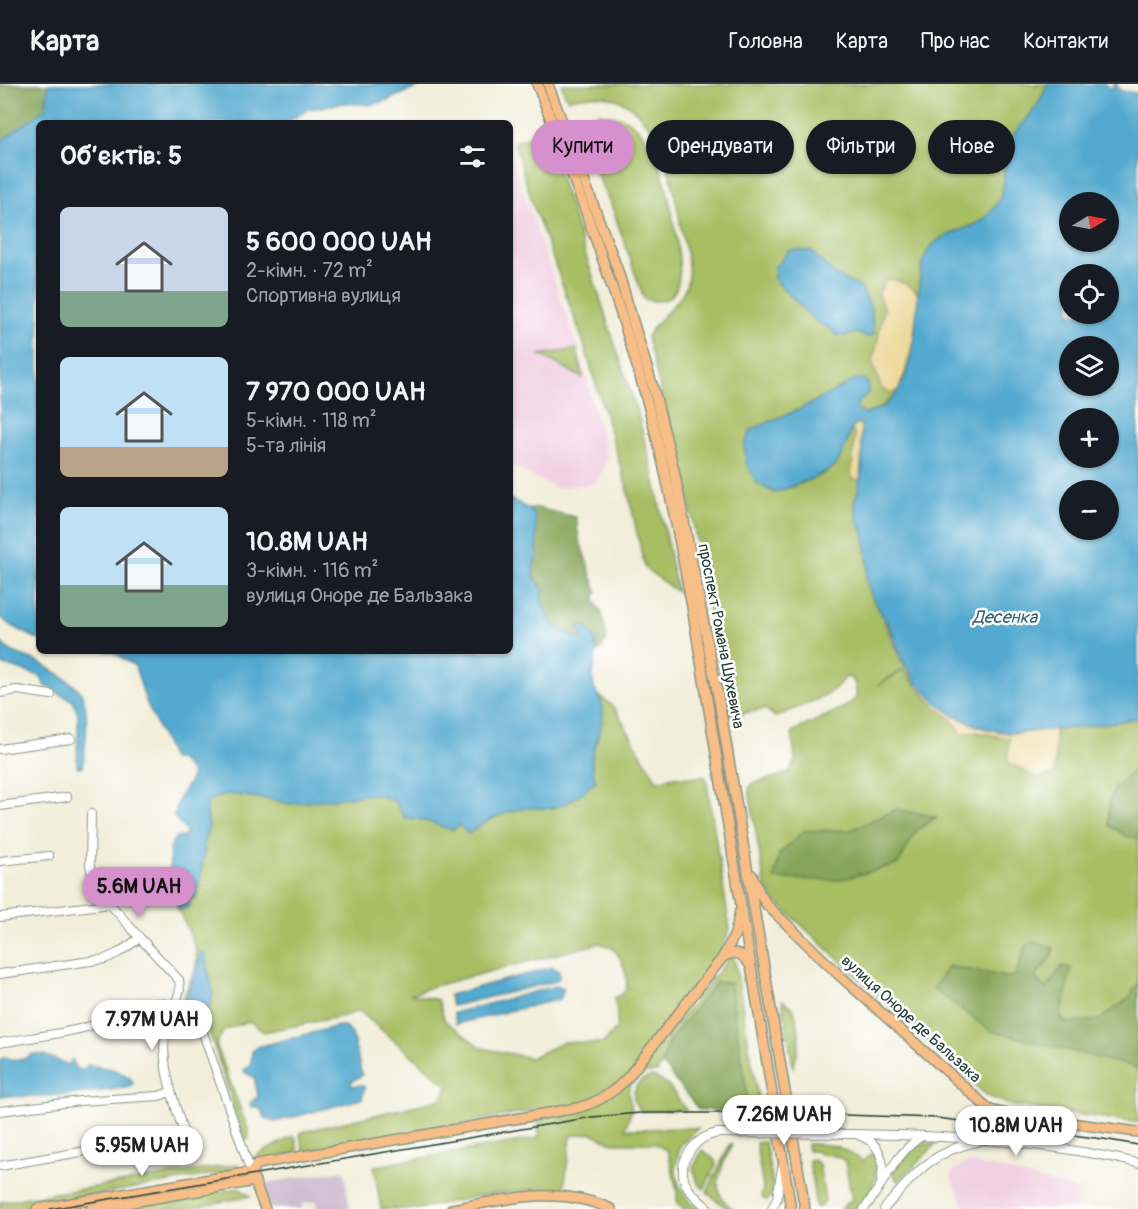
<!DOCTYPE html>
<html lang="uk">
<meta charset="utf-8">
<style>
:root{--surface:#171b24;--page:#242831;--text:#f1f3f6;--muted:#9ea1a6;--line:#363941;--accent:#d690ce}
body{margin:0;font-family:Pangolin,sans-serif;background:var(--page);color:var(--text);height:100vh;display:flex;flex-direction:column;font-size:22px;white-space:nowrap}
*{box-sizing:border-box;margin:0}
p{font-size:20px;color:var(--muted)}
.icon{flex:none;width:33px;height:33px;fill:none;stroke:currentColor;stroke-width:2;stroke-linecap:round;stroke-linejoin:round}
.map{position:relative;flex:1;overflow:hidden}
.details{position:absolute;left:36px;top:36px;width:477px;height:534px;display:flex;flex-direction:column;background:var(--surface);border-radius:9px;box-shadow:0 2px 4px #0004}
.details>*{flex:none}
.banner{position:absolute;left:531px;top:36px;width:516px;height:54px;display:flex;gap:12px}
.needle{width:39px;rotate:80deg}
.tools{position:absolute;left:1059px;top:108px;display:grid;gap:12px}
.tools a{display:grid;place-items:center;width:60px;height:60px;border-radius:50%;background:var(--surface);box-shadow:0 2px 4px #0004;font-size:30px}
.price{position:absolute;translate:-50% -51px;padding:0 14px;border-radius:21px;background:#fff;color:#222;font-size:20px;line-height:39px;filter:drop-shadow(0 2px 3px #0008)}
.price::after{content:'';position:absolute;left:50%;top:36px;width:18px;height:14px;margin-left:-9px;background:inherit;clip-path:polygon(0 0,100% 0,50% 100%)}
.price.selected{background:var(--accent);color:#111}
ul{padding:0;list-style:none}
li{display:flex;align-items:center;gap:18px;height:150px;padding:0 24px}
li span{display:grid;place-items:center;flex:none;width:168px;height:120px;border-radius:9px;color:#555}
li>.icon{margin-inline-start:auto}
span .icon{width:72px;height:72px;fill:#fffc;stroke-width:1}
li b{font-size:26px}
h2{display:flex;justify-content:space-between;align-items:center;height:72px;padding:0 24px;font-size:26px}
.tag{padding:0 21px;border-radius:27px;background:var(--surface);box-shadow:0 2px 4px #0004;font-size:21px;line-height:54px}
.tag.selected{background:var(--accent);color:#111}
header{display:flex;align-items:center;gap:36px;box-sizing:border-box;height:84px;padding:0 30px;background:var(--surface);border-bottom:2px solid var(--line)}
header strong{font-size:28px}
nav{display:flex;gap:33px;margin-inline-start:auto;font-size:21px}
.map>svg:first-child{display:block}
.built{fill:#f1d0e3}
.industrial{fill:#cebed1}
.green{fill:#a8be63;stroke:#647e4c;stroke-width:1.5;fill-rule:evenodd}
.forest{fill:#86a559;stroke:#527146;stroke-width:1.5}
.sand{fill:#eeda9e;stroke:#868c69;stroke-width:1.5}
.water{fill:#53a9cf;stroke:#397382;stroke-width:1.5;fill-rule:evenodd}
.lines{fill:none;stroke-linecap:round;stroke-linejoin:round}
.minor-casing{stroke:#889687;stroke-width:10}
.major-casing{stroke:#889687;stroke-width:12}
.minor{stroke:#fff;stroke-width:8}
.major{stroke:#f7be87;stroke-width:9}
.tram{stroke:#1f3d34;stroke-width:1.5}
.minor-bridge-casing{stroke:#889687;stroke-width:10;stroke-linecap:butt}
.minor-bridge{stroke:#fff;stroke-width:8}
.labels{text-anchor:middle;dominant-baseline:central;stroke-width:5;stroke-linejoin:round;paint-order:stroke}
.street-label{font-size:16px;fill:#1f3d34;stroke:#fff}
.water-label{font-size:18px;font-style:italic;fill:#31636a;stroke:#fff}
</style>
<header>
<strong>Карта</strong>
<nav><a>Головна</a><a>Карта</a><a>Про нас</a><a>Контакти</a></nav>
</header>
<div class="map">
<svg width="1138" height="1125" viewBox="0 0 1138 1125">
<rect width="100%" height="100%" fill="#fff"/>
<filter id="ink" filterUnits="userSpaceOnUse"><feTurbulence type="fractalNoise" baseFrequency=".0167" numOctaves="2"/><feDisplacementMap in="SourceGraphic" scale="12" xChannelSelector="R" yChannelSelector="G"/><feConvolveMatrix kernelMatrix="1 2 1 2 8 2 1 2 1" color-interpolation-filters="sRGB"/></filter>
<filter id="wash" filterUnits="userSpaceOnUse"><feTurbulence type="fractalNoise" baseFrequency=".008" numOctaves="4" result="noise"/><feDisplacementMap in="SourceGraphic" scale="24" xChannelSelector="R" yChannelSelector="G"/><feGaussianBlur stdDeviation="1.35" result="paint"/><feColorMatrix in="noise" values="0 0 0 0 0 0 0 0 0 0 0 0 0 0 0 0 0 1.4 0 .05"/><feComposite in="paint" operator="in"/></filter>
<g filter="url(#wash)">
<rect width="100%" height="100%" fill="#f2eeda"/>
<g class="built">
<path d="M510,69L578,265L608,376L595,399L557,404L510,381Z"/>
<path d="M967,1079L993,1083L1078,1106L1076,1125H966L950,1091L955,1085Z"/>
</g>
<path class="industrial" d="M344,1086L350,1125H317L316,1117L302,1120V1125H270L261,1100Z"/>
<g class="green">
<path d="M561,0H1047C1042,17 1032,29 1021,42C1017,47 1012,51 1009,56C997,81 1014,103 990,129C971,151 936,144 925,173C916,196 919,221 916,245C915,256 903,297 898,307C892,317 876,327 865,330L855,324L860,316L798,326L769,337L774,409C789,404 825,393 835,382C846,371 845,350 856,340L862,383L858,407L854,417L858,439L865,453L868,483L866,495L872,513L891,546L906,582L877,602L904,586L928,616L955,637L962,650L975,648L1010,654L1055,690V645L1084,643L1138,634V1039L1011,1021L987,1012L773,815L765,802L749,706L752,700L789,689L795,676L792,648L845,623L856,614C856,606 857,596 848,593L843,595C833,613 795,624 775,633L765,625L728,632L691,426L647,253C657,232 681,221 687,199C691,183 685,165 682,149C674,104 664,34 616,15C598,8 584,13 567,15Z"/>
<path d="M600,29C608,31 620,32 627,36C659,55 670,114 675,147C680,174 690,228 644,215L612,123L590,76L575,35Z"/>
<path d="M545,46L638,331L654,393L677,508L645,484L627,404L583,257L533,121L514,59Z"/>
<path d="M577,265L583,294L540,271Z"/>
<path d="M600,612L614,623L657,697L674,693H706L730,845L720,870L657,952V964L729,874L734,873L759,1020L736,1022L747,1012L730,899L669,957L662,980L657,988L642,990L630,1001L628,1008L632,1025L625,1045L698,1044L680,1062L675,1085L679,1101L690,1119L699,1125H684L677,1120V1107L668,1067L654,1059H613L591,1049L571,1052L564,1105L532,1106L489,1110L418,1125H381L374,1082L539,1054L537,1026L304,1068L300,1051L302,1048L439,1016L444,1011L447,1001L359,927L344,932L264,948L249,937L224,946L216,960L249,1048L248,1056L244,1055L207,940L190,930L182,922C183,910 189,900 194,889C203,867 187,846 178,825L189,824V815L209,743L206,724L209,716L228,710L276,716L288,720L373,710L395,717L405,734L419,735L453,746L459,741L468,750C484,737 508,726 528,724C556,721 566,727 584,700C586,697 590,693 591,689C594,682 591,674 593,666C599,650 605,628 600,612ZM600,859C604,861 610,863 613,865C622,873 629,894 626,906C624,910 619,912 614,914L617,928V944L603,959L563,958L531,974L482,964L445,937L438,916L411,910L434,902Z"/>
<path d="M782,916L793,924C801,946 801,962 793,983Z"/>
<path d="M650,993C667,994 676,1013 686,1026L641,1027C628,1014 633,998 650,993Z"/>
<path d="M293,1052L296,1054L298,1069L254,1078L250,1075Z"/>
<path d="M765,1058L774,1107L767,1117L761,1113L763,1104L756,1059Z"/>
<path d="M937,1059L898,1098L892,1088L914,1061Z"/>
<path d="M730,1060H732C722,1085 706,1105 733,1125H727L707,1108Z"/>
<path d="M807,1060C836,1060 839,1062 863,1077L873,1069C884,1089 869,1111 856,1125H842L846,1119L852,1117L845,1077C832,1067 824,1074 815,1067H808Z"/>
<path d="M702,1066L716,1077V1081L704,1105L698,1099L693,1084Z"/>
<path d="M812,1075L819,1080L825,1116L823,1120L819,1123H816L809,1076Z"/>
<path d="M238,1080L232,1087L15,1125H0V1118Z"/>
<path d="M239,1104L250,1112L187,1125H122Z"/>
</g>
<g class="forest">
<path d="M0,0H49L45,25L0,58Z"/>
<path d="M528,424H537L576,433L579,455L597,508L594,516L602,529L607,556L598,568L593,554L578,545L583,551L582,555H578C552,540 541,535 541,501L534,492L533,486L537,469L535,432Z"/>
<path d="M1138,683V754L1126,752L1109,741C1106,706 1114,705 1138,683Z"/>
<path d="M896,725L937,733L917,746L898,780L839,796L774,795L779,770L804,747L851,746Z"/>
<path d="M1032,858L1054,864L1051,873L1035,893L1046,905L1062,882L1071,884L1061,934L1067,939L1099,936L1130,913L1138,899V984L991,947L933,905L948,882L1007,893L1015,892L1026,862Z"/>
<path d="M716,898L730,899L747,1012L732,1025L721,1026L718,1029L715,1026H699L662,980L669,957Z"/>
</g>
<g class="sand">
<path d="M892,195C901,198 915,202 918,212C919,216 918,222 917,226C915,256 909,280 898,307L891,309L882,305L873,279L884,225L878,210L885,197Z"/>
<path d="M856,340H861L863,345L860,397L851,393L855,351L852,344Z"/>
<path d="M881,529C890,544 894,560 902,575C924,615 963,644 1008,649C1023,651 1040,646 1055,645V690L1037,694L1007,677L1010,654L975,648L962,650C952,631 940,629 927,614C904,589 892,561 881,529Z"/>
</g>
<g class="water">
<path d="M49,0H425L388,16L371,21L344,19L309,25L285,39H39V556L10,541L0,533V58L45,25Z"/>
<path d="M1047,0H1104L1113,5V0H1117C1119,12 1131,5 1138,10V634L1084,643L1010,649L980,643L953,631L932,615L916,598L902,575L891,546L872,513L866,495L868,483L865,453L858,439L854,417L858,407L862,383L861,340H856L852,344L847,360L835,382L816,393L774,409L757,399L746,379L744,361L752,345L798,326L857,295L866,296L869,302L868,309L857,320L856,324L865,330C928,316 909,217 925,173C936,144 971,151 990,129C1014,103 997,81 1009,56C1012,51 1017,47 1021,42C1032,29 1042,17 1047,0ZM1070,118H1108V158H1070ZM1070,190H1108V230H1070ZM1070,262H1108V302H1070ZM1070,334H1108V374H1070ZM1070,406H1108V446H1070Z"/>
<path d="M795,166L811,167L835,191L859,203L863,207L871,224L874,250L868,253L856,249L844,252L837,251L827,243L815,237L774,195L775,182L780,178L788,167Z"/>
<path d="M510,415L528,424L535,432L537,469L533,486L534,493L544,507L541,515L552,540L578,555L582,554L583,551L578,545L579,541C608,549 591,581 593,598C594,610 604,614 603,629C602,656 584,667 596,697C583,708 569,721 552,724C544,725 536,724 528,724C508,726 484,737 468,750L459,741L453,746L419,735L405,734L394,717L373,710L288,720L276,716L228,710L209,716L206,724L209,743L203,760L205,766L197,813L189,815V824L178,825C174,807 163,770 175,754L185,752L186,748L174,732L179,714L189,699L192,689L179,675H172L145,615L135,582L113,568L104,567H510Z"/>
<path d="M0,557C7,568 20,570 32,575C43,580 76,599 81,609C91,626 85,663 83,683H77L78,631L73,617L45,602L40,592L0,580Z"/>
<path d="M202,868L205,869L213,909L211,921C201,926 196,926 186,921L185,914L196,887L200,870Z"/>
<path d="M553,883L559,887L560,892L556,897L452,922L449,911Z"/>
<path d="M556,902L564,905L560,915L456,940L454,929Z"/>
<path d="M339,942H344L352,950L362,991L351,998L352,1002L362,1001L365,1004L362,1015L275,1038L265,1034C262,1027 260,1021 251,1023L250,1019L258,1012L254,993L245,989L244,986L251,979L252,967L257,963Z"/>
<path d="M32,970L44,971L69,981L72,975L76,985L82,986L88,981L112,985L130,993L133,999L130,1003C86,1010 44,1014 0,1012V975L5,973C14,977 24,977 32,970Z"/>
</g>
</g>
<g filter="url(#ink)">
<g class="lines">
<defs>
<g id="minor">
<path d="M0,609L17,606L51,611"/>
<path d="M0,665L71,655"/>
<path d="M0,722L67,713"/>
<path d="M91,730L90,782L93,795L110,820L140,854L179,896L180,906L174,925"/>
<path d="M0,777L49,772"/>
<path d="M0,833L110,820"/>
<path d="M0,890L105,875L118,869L140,854"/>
<path d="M181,930C176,933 170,936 168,942C155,972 178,1027 186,1057"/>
<path d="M0,959C34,953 71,949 104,938C122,932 138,918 159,919C173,920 193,935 202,946L251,1088"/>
<path d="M0,1027L80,1017L159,1012L170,1008"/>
<path d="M850,1050C944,1051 1046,1057 1138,1079"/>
<path d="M860,1052C879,1058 886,1076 881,1095"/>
<path d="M0,1082L155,1055"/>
<path d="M709,1125C700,1117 687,1107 684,1095C678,1073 698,1052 718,1049"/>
<path d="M772,1125L777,1114L782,1084"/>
<path d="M864,1125C884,1101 894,1070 922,1052"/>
<path d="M884,1125C913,1092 931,1067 977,1058"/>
</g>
<g id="major">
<path d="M537,0C580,109 621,219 651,332C668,395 680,459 692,523L791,1125"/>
<path d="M548,0L617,184L655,310L674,386L719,617L805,1125"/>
<path d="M752,791L759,808L767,821L838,890L990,1026L1011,1031L1138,1048"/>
<path d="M723,873C736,866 742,869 750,881"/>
<path d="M253,1093L265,1125"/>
<path d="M37,1125L251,1088L257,1080L577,1024C599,1018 613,1009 628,993L723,873L735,850L740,827"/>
<path d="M91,1125L255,1097"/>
<path d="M452,1125C506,1115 559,1101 611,1125"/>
</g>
</defs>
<use href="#minor" class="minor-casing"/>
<use href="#major" class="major-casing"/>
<use href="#minor" class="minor"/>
<use href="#major" class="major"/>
<path class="tram" d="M50,1125L592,1033L640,1029H782L937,1034L1103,1055L1138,1061"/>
<defs>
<path id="minor-bridge" d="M718,1049L850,1050"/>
</defs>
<use href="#minor-bridge" class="minor-bridge-casing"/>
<use href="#minor-bridge" class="minor-bridge"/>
</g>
</g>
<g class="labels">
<g class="street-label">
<text transform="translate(721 552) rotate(79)">проспект Романа Шухевича</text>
<text transform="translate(911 935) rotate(42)">вулиця Оноре де Бальзака</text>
</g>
<g class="water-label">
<text x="1005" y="533">Десенка</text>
</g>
</g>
</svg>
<div class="tools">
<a><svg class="needle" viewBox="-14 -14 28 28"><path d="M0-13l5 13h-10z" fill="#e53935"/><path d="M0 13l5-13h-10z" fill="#9ea1a6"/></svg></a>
<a><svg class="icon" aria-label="locate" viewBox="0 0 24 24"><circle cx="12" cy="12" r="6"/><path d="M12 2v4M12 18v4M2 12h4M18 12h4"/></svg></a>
<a><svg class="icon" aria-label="layers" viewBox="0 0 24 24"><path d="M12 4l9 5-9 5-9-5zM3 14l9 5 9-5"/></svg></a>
<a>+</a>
<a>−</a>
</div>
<b class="price selected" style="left:139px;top:834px">5.6M UAH</b>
<b class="price" style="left:152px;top:967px">7.97M UAH</b>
<b class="price" style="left:784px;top:1062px">7.26M UAH</b>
<b class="price" style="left:1016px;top:1073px">10.8M UAH</b>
<b class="price" style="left:142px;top:1093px">5.95M UAH</b>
<div class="banner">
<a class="tag selected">Купити</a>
<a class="tag">Орендувати</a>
<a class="tag">Фільтри</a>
<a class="tag">Нове</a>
</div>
<section class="details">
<h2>Об’єктів: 5<svg class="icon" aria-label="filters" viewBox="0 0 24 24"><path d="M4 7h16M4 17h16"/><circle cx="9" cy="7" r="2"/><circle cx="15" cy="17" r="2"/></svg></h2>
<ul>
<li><span style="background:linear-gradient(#c9d6e8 70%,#7fa58c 0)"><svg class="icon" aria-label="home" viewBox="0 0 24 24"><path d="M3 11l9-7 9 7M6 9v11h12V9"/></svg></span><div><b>5 600 000 UAH</b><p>2-кімн. · 72 m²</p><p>Спортивна вулиця</p></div></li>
<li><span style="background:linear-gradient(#bfe0f5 75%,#b9a48a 0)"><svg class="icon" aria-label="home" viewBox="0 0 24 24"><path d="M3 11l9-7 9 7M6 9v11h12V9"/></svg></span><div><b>7 970 000 UAH</b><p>5-кімн. · 118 m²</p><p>5-та лінія</p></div></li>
<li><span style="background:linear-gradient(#bfe0f5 65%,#7fa58c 0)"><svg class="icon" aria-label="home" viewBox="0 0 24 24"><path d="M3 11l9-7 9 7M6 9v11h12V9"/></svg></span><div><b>10.8M UAH</b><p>3-кімн. · 116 m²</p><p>вулиця Оноре де Бальзака</p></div></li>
</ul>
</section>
</div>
